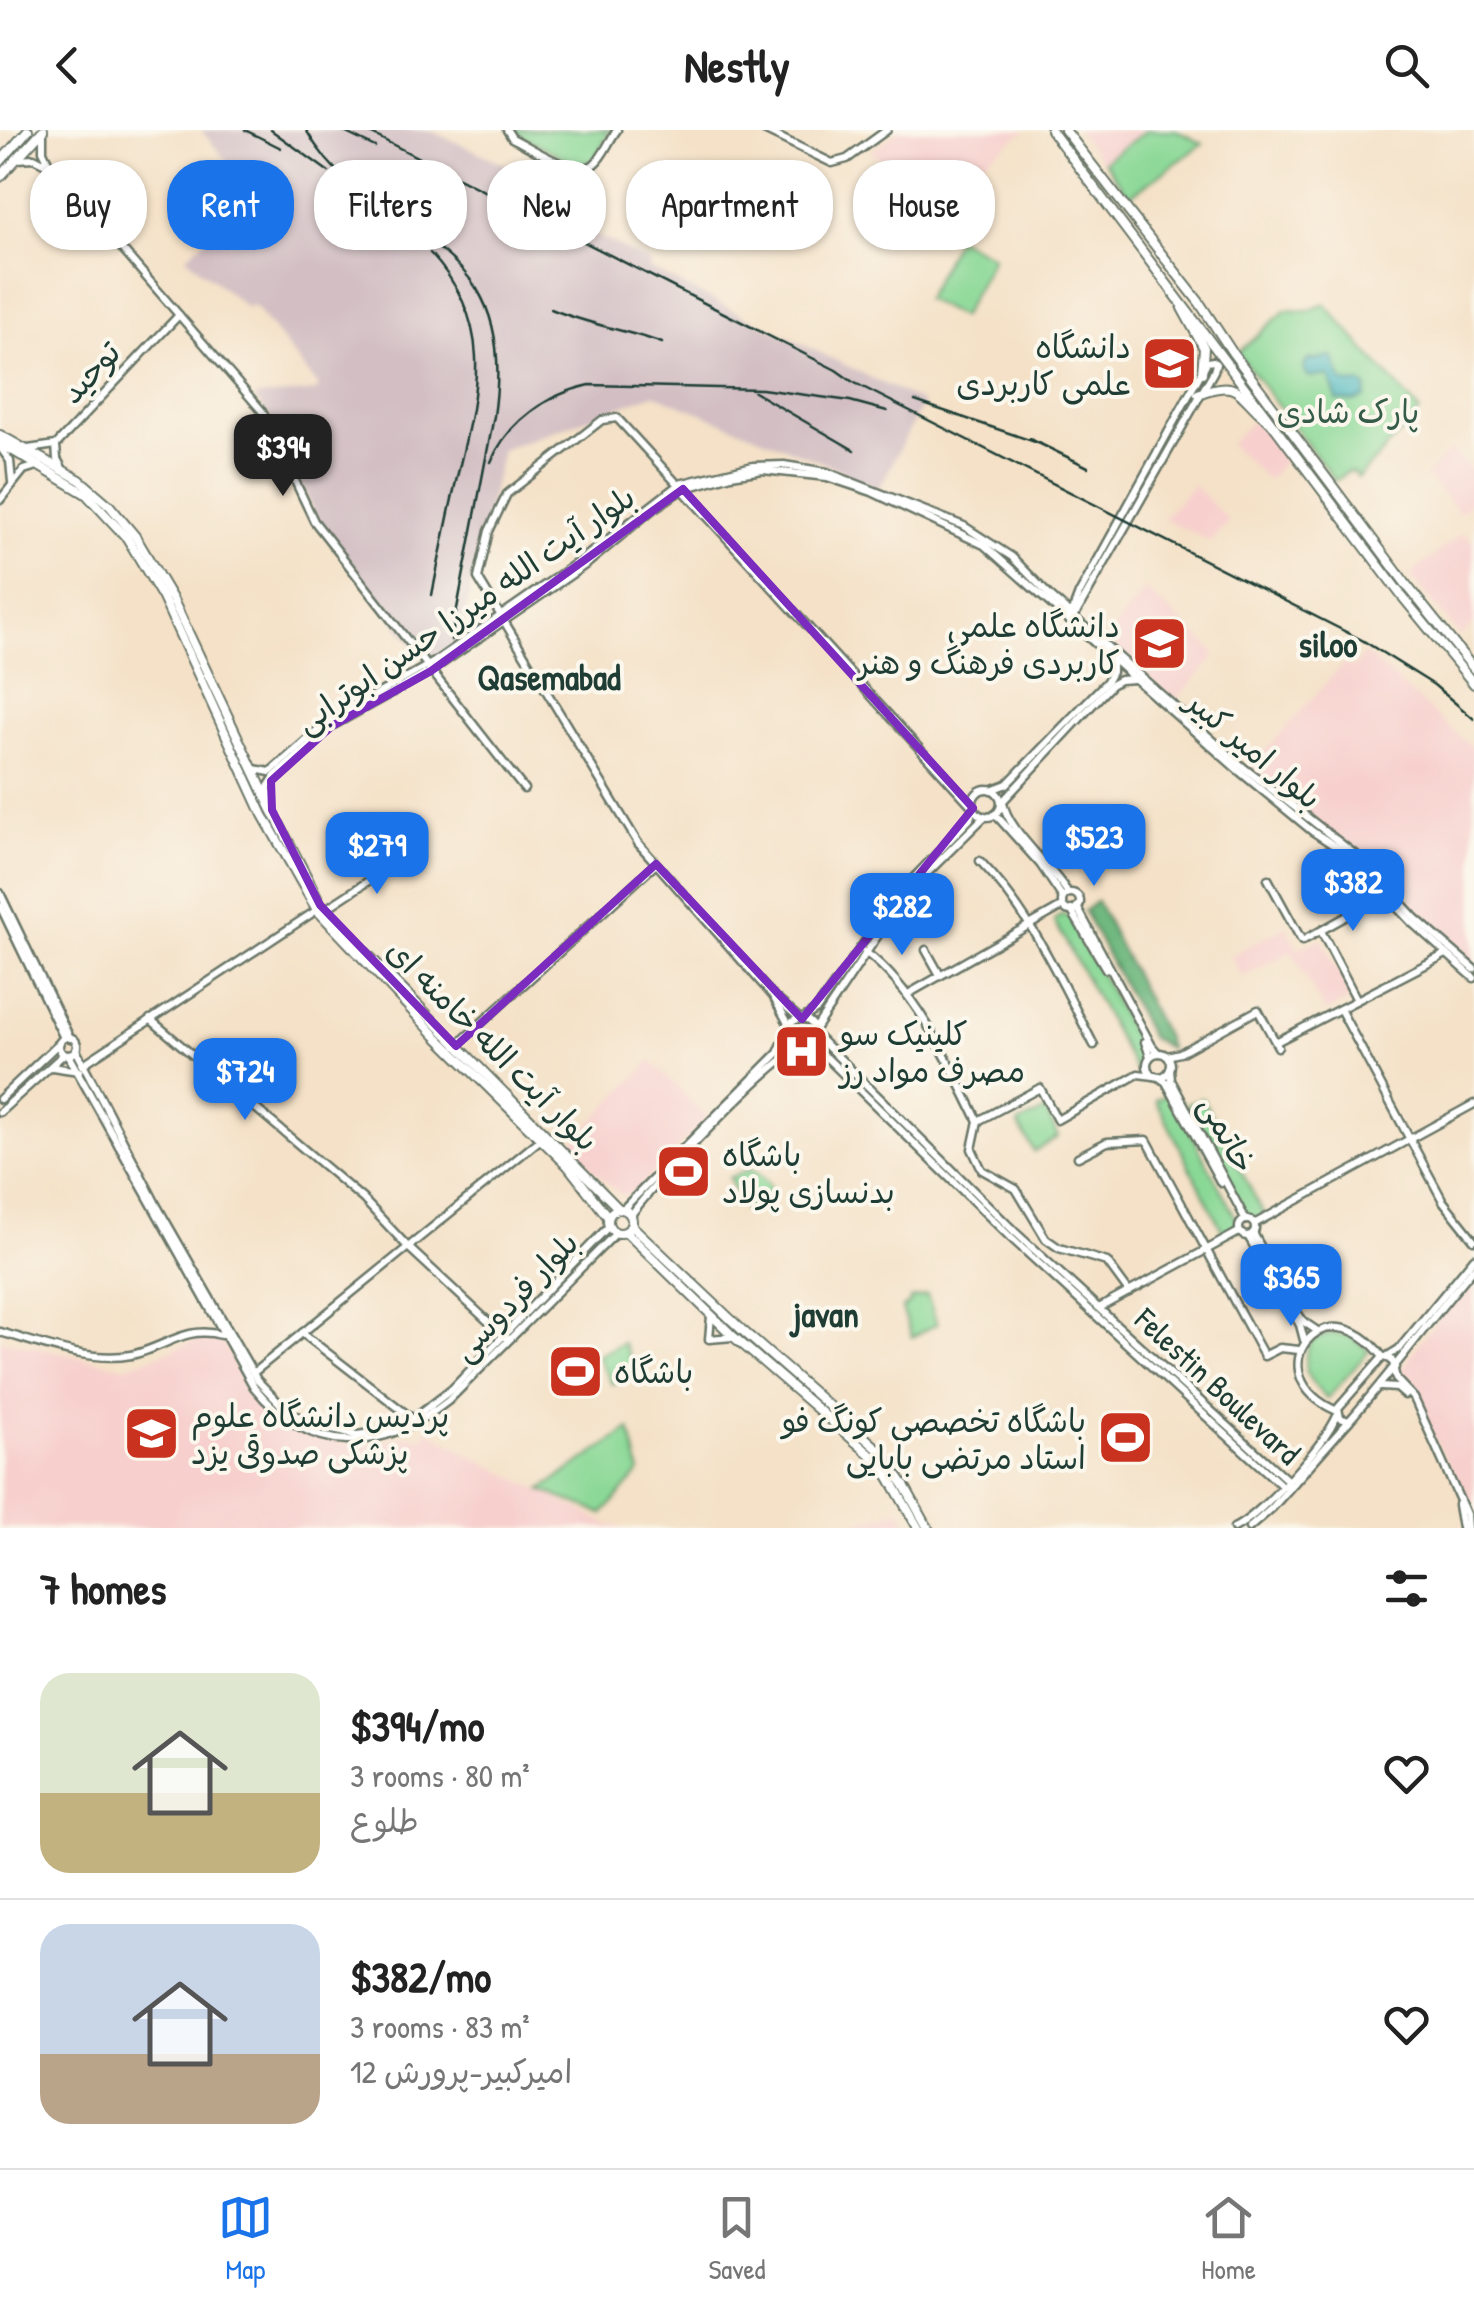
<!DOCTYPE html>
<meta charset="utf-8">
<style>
:root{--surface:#fff;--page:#f2f2f2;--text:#222;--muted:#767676;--line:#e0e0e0;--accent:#1a73e8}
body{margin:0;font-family:"Patrick Hand","Playpen Sans Arabic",sans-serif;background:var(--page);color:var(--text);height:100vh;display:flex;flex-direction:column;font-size:38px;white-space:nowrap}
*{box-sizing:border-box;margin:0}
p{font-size:32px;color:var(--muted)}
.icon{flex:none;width:55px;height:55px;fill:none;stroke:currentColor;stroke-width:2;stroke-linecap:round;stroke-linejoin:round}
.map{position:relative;height:1398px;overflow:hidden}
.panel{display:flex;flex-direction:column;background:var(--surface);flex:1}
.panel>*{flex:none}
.top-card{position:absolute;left:30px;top:30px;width:1415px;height:90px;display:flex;gap:20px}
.price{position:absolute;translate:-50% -85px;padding:0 22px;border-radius:20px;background:var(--accent);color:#fff;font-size:32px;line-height:65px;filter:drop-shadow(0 2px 5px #0008)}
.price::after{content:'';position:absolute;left:50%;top:60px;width:30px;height:22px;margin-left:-15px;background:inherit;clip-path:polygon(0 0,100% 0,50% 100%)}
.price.active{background:#222;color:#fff}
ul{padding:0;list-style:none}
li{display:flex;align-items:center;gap:30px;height:250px;padding:0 40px}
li+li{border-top:2px solid var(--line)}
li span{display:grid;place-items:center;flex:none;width:280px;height:200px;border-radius:30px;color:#555}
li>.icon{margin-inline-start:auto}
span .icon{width:120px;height:120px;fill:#fffc;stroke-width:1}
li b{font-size:42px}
h2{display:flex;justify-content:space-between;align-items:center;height:120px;padding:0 40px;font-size:42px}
.chip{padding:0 35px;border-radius:40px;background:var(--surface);box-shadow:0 2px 8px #0004;font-size:35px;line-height:90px}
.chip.active{background:var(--accent);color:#fff}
header{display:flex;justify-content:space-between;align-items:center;height:130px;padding:0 40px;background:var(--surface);font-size:45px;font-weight:700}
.dock{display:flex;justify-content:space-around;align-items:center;height:140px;border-top:2px solid var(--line);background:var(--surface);font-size:28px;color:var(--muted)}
.dock a{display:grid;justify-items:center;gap:5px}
.dock .active{color:var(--accent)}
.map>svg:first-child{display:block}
.built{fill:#f7d0cd}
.industrial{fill:#d2bec3}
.green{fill:#8ad896;stroke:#548a65;stroke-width:2.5}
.forest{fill:#6fb87f;stroke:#477a5a;stroke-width:2.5}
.water{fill:#46b6bd;stroke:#327a78;stroke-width:2.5}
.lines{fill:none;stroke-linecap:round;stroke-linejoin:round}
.secondary-casing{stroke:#6a7667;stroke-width:11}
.primary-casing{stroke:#6a7667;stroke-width:12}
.secondary{stroke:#fff;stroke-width:6}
.primary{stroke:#fff;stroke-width:8}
.rail{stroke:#1f3d34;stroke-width:2.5}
.marked{fill:none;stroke:#7b2cbf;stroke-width:8;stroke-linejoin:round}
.labels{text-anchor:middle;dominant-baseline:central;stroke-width:8;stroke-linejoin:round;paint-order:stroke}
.poi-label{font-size:32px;fill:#1f3d34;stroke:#fbf7ec;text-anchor:start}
.street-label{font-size:32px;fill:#1f3d34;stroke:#fbf7ec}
.park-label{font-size:32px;fill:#345c48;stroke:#fbf7ec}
.neighbourhood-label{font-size:35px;font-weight:bold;fill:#1f3d34;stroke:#fbf7ec}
</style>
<header><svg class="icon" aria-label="back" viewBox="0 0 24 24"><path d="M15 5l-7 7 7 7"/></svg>Nestly<svg class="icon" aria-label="search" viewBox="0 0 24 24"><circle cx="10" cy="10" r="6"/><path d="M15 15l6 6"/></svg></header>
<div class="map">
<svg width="1474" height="1398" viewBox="0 0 1474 1398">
<rect width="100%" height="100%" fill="#fbf7ec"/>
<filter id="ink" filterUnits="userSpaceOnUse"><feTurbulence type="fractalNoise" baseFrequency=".01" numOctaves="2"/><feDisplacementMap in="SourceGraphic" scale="20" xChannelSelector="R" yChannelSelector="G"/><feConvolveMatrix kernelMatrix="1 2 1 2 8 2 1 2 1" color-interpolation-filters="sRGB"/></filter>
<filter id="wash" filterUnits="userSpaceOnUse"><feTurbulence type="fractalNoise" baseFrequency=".0048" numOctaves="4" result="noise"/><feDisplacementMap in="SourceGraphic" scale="40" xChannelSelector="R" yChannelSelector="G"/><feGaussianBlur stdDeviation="2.25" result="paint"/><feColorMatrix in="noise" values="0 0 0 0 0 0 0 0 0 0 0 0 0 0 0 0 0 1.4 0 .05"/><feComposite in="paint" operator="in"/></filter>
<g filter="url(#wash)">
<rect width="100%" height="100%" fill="#f4e1c7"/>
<g class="built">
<path d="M899,0H1026L970,41L971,46L924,79L905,70V42L870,22Z"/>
<path d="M1076,0H1144L1102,31Z"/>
<path d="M1256,287L1287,327L1268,350L1229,314Z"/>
<path d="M1451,319L1474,343V369L1460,383L1425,346Z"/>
<path d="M1193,355L1229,391L1211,412L1163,388Z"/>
<path d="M1463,402L1474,413V494L1461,507L1410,445Z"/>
<path d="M1145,459L1214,521V528L1175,571L1106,508Z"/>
<path d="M1365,523L1474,619V831L1405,771L1412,763L1380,734L1375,737L1356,718L1331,704L1251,637L1343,534L1353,538Z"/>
<path d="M1286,796L1298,819L1321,809L1351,868L1325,883L1292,822L1242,847L1230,826Z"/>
<path d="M651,931L708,987L634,1062L622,1066L567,1017Z"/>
<path d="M1474,1145V1398H1472V1383L1432,1302L1419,1267L1399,1245L1418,1214Z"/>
<path d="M208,1206L221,1209L262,1274L299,1301L348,1314L375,1313L404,1306L423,1307L427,1300L489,1335L608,1394L626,1398H0V1210L126,1237Z"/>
<path d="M902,1380L910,1398H834L880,1386Z"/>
</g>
<path class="industrial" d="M201,0H429L581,68L570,91L651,133L649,139L923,273L881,355L875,359L838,339L654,264L502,320L459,510L427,532L323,403L267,284L254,267L316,261L319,257L253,175L247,178L186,127L255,65Z"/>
<g class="green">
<path d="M511,0H610L595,30L577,35Z"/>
<path d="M1147,0H1175L1203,14L1129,66L1104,31Z"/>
<path d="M957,108L993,127L961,187L925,169Z"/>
<path d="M1325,174L1420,282L1358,348L1354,343L1347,342L1335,351L1238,223L1286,180L1308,181Z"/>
<path d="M1063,784L1071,788L1141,921L1142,934L1136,941L1054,790Z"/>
<path d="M1170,963L1238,1092L1234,1101L1224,1104L1156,970Z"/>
<path d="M1202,968L1264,1084L1255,1089L1246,1086L1187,974Z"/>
<path d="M1046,980L1058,1007L1034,1021L1018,994Z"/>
<path d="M750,1039C782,1059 772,1067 744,1080L729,1048Z"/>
<path d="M927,1165L937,1194L912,1207L902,1179L910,1173V1169Z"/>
<path d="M1330,1203L1351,1206L1369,1221L1327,1269C1308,1251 1297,1236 1312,1211Z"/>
<path d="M623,1213L638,1243L612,1254L597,1226Z"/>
<path d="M630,1299L640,1342L603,1384L541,1360Z"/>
</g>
<path class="forest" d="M1097,771L1165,906L1169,918L1151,908L1084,781Z"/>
<path class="water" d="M1333,227L1342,251L1349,254L1360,253L1367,258L1365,268L1353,272L1337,270L1329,246L1310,247L1305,243L1304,235L1308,230Z"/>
</g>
<g filter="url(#ink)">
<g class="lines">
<defs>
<g id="secondary">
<path d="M507,0L512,8C531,17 576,49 594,34C604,26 609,10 617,0"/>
<path d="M764,0L832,33L847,29L887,0"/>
<path d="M17,29L34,28L51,37L43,21V0"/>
<path d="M51,37L262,281L314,391L524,659"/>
<path d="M1213,231L1216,234L1214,241L1074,487L1069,490L1079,464L1207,232Z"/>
<path d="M0,317L10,331L12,352"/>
<path d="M28,319L56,315"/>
<path d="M62,338L57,329L56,315L179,185"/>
<path d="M0,370L24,340L40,335"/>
<path d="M254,639L270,642L329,591L434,532L585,427L679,354L753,336L784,335L827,342L964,396L1012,427L1049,465L1243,637L1361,729L1415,788L1474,839"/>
<circle cx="987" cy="673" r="14"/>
<path d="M991,660L1007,654L1107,551L1112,542V530"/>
<path d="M270,669L268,657L275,646L332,596L431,541L588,433L652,380L683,359L731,345L763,340L827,347L872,362L984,415L1239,641L1312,701L1344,722L1411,792L1474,848"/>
<path d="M1003,671L1111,555L1120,550L1134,549"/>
<path d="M1003,672C1007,700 1051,735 1068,763"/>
<path d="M995,684L1040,734L1063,768"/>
<path d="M980,731C1031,783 1060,850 1094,915"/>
<path d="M1268,749L1302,811L1385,765"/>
<path d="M0,763L70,908"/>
<circle cx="1071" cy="772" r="9"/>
<path d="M0,776L64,908"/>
<path d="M1077,777L1152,916L1158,923"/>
<path d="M324,780L411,723"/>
<path d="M1071,780L1106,839"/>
<path d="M1321,801L1357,870"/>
<path d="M926,820L940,845"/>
<path d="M865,822C915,858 951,936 978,991L972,1019L982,1040L1016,1059L1046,1109L1059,1118L1107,1132L1129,1162"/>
<path d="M908,864L1063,776"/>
<path d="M778,870L799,888"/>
<path d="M1340,879L1443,1071L1474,1110"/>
<circle cx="801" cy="903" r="14"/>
<path d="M150,889L363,1069L408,1117L506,1208"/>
<path d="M802,889L817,879L900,762L970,689L973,678"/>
<path d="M789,895L773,866L638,713L478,448L489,401L507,364L602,290L617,288L972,676"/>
<path d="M815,899L905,765L985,686"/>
<path d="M815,904L1015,1102L1286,1349L1289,1357"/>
<circle cx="68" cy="916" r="9"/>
<path d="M1145,912L1150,926"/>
<path d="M1276,912L1446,824"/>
<path d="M456,916L656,734"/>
<path d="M806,917L828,929L1010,1107L1281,1355L1288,1357"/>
<path d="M76,920L157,1076L257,1250L285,1279L317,1297L357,1305L386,1301L413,1289L452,1259L608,1097"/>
<circle cx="1159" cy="935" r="12"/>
<path d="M68,925L254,1257C311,1327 381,1324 448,1271L616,1103"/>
<path d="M1167,926L1180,923L1258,880L1278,917"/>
<path d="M82,935L317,780"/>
<path d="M52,937L79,941"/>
<path d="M1170,939L1171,950L1246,1090"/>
<path d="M1159,947L1166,952L1221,1053"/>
<path d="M0,969L59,913"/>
<path d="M0,982L64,924"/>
<path d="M978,991L1040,958L1057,990L1138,944L1154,946"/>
<path d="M1078,1027L1107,1012L1147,1010L1264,1226L1280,1218L1299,1220"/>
<path d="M623,1079L778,923L787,902"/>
<path d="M631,1085C652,1055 771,930 800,918"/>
<circle cx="1247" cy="1098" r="8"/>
<path d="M1254,1094L1474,974"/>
<path d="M1253,1103L1296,1181L1304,1192L1316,1200"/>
<path d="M1248,1106L1300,1195L1304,1210"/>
<path d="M1099,1178L1239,1102"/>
<path d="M711,1186L709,1209L733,1207"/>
<path d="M0,1202C40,1213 89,1233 131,1225C165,1218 185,1195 221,1205"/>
<path d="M302,1203L413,1289"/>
<path d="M1386,1227L1399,1219L1474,1128"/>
<path d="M1395,1237L1391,1229L1383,1227L1338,1278L1340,1288L1349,1291C1393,1241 1431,1188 1474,1138"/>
<path d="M1394,1240L1396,1249L1414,1268L1466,1384L1467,1398"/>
<path d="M253,1243L541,1009"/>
<path d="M1380,1257L1397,1258L1405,1265"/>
<path d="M1337,1281C1253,1245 1324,1150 1383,1227"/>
<path d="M1458,1375L1462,1398"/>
<path d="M1234,1398C1262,1384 1324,1315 1337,1286"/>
<path d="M1249,1398L1272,1378L1349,1291"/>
</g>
<g id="primary">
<path d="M1051,0L1401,465L1474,554"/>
<path d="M1065,0L1199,172L1232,222L1409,458L1474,539"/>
<path d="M0,32L28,0"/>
<path d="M0,47L43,0"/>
<path d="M1182,178L1204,218L1202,243"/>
<path d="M1198,264C1242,246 1238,268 1268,290"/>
<path d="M0,305L80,350L109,375L135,406L173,470L272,680L324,780L619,1079"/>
<path d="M0,313L86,364L127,408L163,468L263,685L317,780L436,906L568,1036L608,1087"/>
<circle cx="620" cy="1091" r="12"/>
<path d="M631,1095L742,1200L879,1320L904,1355L928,1398"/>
<path d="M626,1102L734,1207L873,1327L889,1347L918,1398"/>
</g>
</defs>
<use href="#secondary" class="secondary-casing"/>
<use href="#primary" class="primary-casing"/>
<use href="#secondary" class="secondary"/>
<use href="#primary" class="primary"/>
<g class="rail">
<path d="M245,0L281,18"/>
<path d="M271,0L329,42"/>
<path d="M306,0C377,123 522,94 494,286L451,510"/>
<path d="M340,0L375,17"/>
<path d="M364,0L836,240L853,252L1362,510L1434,555L1474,589"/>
<path d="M430,123C501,199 474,272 454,360C446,395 439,430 432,465"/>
<path d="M551,179C587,194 625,200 662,213"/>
<path d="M754,262L854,320"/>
<path d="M915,271L1041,314"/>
<path d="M1030,309L1088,337"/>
<path d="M491,332C508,291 548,264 590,255L762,259L850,271L887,281"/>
</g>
</g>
</g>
<path class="marked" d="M683,359L973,678L802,889L656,734L456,916L320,775L272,680L271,651L332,596L431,541Z"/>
<defs>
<symbol id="university-square" viewBox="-11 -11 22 22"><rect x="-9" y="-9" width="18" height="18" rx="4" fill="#c8321e" stroke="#fbf7ec"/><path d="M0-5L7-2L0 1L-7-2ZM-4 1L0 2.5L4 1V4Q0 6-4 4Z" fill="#fff"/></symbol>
<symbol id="hospital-square" viewBox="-11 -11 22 22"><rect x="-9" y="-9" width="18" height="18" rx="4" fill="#c8321e" stroke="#fbf7ec"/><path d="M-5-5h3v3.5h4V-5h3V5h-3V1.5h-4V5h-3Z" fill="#fff"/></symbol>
<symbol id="stadium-square" viewBox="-11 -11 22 22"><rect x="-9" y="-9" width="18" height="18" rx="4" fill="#c8321e" stroke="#fbf7ec"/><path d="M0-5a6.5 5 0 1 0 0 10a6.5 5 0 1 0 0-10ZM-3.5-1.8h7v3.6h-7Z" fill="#fff"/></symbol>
</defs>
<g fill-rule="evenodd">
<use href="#university-square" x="1138" y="202" width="63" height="63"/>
<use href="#university-square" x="1128" y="482" width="63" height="63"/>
<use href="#hospital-square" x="770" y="890" width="63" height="63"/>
<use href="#stadium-square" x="652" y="1010" width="63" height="63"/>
<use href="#stadium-square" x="544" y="1210" width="63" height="63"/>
<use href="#university-square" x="120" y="1272" width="63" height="63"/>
<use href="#stadium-square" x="1094" y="1276" width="63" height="63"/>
</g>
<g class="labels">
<g class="poi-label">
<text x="1131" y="216" text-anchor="end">دانشگاه<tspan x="1131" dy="37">علمی کاربردی</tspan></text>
<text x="1120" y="495" text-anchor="end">دانشگاه علمی<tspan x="1120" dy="37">کاربردی فرهنگ و هنر</tspan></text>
<text x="840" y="903">کلینیک سو<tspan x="840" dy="37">مصرف مواد رز</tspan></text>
<text x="722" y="1024">باشگاه<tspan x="722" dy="37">بدنسازی پولاد</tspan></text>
<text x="614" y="1241">باشگاه</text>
<text x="191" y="1285">پردیس دانشگاه علوم<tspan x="191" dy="37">پزشکی صدوقی یزد</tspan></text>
<text x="1086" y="1290" text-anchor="end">باشگاه تخصصی کونگ فو<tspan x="1086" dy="37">استاد مرتضی بابایی</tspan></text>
</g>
<g class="street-label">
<text transform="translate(90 242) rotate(-47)">توحید</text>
<text transform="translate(465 479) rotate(-35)">بلوار آیت الله میرزا حسن ابوترابی</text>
<text transform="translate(1254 619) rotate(40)">بلوار امیر کبیر</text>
<text transform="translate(493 915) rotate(45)">بلوار آیت الله خامنه ای</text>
<text transform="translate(1228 1004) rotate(62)">خاتمی</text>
<text transform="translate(515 1166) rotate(-46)">بلوار فردوسی</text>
<text transform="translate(1218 1256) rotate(43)">Felestin Boulevard</text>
</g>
<g class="park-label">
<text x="1348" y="281">پارک شادی</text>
</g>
<g class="neighbourhood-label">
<text x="1328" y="514">siloo</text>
<text x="549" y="547">Qasemabad</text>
<text x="826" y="1184">javan</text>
</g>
</g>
</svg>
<b class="price active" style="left:283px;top:369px">$394</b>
<b class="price" style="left:1094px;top:759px">$523</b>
<b class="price" style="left:377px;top:767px">$279</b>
<b class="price" style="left:1353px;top:804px">$382</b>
<b class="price" style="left:902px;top:828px">$282</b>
<b class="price" style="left:245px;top:993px">$724</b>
<b class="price" style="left:1291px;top:1199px">$365</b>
<div class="top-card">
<a class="chip">Buy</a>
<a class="chip active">Rent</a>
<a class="chip">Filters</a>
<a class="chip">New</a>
<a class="chip">Apartment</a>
<a class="chip">House</a>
</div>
</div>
<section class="panel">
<h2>7 homes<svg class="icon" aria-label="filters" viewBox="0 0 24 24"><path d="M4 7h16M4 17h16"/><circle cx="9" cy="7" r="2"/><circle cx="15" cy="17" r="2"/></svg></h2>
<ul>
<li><span style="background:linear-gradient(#dfe7d0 60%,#c2b280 0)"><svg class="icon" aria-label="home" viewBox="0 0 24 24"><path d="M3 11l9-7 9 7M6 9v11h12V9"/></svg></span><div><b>$394/mo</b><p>3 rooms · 80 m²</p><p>طلوع</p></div><svg class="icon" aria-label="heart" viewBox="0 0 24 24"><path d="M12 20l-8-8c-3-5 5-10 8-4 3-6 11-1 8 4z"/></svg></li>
<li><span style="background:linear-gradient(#c9d6e8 65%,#b9a48a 0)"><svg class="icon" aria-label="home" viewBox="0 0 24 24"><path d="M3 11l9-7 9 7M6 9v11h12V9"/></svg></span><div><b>$382/mo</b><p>3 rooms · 83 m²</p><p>12 امیرکبیر-پرورش</p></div><svg class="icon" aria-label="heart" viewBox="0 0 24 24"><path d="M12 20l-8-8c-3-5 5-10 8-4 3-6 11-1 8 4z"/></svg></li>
</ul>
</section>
<nav class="dock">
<a class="active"><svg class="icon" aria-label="map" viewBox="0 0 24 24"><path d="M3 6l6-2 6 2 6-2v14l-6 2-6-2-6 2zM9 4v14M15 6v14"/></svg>Map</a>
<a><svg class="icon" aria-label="saved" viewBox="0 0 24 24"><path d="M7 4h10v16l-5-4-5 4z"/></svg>Saved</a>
<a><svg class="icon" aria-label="home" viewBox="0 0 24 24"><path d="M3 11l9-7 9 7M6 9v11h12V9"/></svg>Home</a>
</nav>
